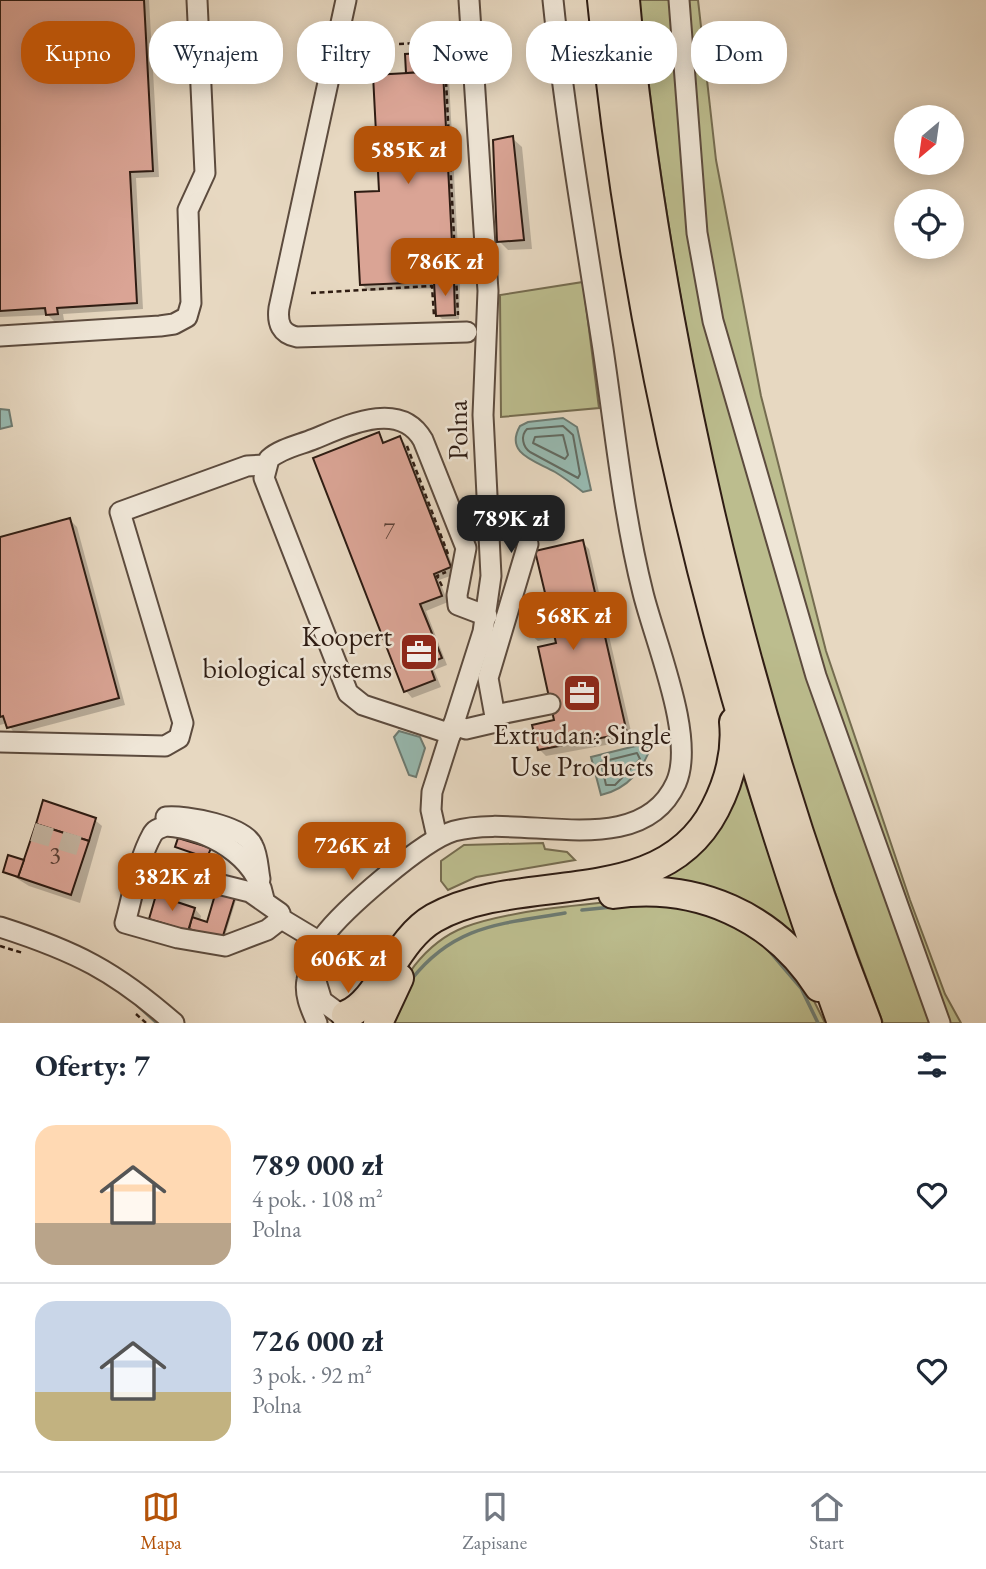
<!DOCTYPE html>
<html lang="pl">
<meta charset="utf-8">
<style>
:root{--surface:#fff;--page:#f2f2f3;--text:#1f2937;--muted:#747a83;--line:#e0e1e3;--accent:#b45309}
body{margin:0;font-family:"EB Garamond",serif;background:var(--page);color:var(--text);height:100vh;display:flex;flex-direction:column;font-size:26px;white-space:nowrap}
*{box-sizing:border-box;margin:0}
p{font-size:23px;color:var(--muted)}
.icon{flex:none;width:38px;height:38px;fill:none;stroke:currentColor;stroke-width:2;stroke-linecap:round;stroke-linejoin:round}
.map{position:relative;height:1023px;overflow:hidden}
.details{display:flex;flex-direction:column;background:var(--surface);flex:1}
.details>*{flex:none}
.banner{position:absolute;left:21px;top:21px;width:945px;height:63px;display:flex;gap:14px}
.needle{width:46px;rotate:209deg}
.tools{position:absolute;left:894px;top:105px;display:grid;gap:14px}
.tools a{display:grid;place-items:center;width:70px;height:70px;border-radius:50%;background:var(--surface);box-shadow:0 4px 18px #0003;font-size:35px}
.price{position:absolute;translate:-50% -60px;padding:0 16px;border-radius:14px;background:var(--accent);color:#fff;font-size:23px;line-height:46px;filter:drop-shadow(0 2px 4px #0008)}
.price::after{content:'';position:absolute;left:50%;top:42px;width:21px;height:16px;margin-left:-10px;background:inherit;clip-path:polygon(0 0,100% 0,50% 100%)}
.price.active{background:#222;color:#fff}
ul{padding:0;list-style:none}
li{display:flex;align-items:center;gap:21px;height:175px;padding:0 35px}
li+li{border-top:2px solid var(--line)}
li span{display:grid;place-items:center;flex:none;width:196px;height:140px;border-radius:21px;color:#555}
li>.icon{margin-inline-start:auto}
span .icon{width:84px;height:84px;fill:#fffc;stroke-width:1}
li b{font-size:30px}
h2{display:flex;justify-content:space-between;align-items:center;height:84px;padding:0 35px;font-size:30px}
.tag{padding:0 24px;border-radius:28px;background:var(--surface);box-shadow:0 4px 18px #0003;font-size:24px;line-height:63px}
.tag.active{background:var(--accent);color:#fff}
.tabs{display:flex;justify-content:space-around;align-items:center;height:98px;border-top:2px solid var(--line);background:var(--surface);font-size:19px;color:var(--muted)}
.tabs a{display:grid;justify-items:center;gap:4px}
.tabs .active{color:var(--accent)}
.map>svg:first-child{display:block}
.green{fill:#bcbd8e;stroke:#756c50;stroke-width:2}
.water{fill:#97bab1;stroke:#6d7b72;stroke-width:2}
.shadow{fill:#0003}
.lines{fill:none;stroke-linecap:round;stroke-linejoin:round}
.shore{stroke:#626b62;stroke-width:2}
.stream{stroke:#6d7b72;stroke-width:3.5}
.building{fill:#daa495;stroke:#2e1c13;stroke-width:2}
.minor-tunnel{stroke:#c2b29e;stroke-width:19;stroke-dasharray:19 10;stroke-linecap:butt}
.minor-casing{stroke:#5c4b3e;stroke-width:23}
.highway-casing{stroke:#2e1c13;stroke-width:32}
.path{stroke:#2e1c13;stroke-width:2.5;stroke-dasharray:5 3.5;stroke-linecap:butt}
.minor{stroke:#efe6d7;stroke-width:19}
.highway{stroke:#e7d8c1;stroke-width:28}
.labels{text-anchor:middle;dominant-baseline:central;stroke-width:5;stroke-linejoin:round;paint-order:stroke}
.number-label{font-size:24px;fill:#593e34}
.street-label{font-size:28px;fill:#2e1c13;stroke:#efe6d7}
.poi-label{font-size:28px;fill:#2e1c13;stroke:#efe6d7;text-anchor:end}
</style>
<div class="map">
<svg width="986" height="1023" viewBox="0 0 986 1023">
<rect width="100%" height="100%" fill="#e7d8c1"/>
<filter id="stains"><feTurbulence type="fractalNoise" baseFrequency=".00286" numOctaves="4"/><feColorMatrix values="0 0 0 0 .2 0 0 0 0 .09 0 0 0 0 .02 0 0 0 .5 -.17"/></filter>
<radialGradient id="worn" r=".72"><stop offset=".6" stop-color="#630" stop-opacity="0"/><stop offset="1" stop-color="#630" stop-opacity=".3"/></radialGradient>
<g class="green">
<path d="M639,0H672L700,296L932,1023H883C844,918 803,810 773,702C708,472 664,237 639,0Z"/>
<path d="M685,0H698L716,160L761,396L826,651L910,900L945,994L961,1023H946L823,680L721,329L701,197Z"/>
<path d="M583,282L599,408L501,417L500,295Z"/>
<path d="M738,767L743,776L802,953L653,884Z"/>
<path d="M543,843L545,849L567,852L575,860L476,877L448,890L441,881V861L464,845Z"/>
<path d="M651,898L745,926L808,989L825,1023H388C395,983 426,942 465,927C514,909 598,903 651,898Z"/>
</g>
<g class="water">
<path d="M0,409L9,410L12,426L0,429Z"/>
<path d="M563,418L577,427L591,490L583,492C574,485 565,478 555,472C536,461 504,454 520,426L528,422Z"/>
<path d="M399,731L420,737L425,748L416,777L409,775L394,737Z"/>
<path d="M652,742C645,768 628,789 601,795L591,757Z"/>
</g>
<g class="shadow">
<path d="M0,0H149L159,177L136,178L143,309L63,314L64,320L54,321L48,315L0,317Z"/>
<path d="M441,54L446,58L449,80L460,287L459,319H442L438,315L436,288L369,291L362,285L410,75L407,72Z"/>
<path d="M512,138L522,147L532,249L508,250L499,241Z"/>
<path d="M378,434L386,444L400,438L406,445L456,574L439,580L448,602L426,611L447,665L434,670L441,687L412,698L406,691Z"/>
<path d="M70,520L77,527L125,705L15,734L7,723L0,725V539Z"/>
<path d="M582,542L589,549L633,740L546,756L540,750L556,721L558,645L557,637L538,641L531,635L548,599Z"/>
<path d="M95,820L102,826L80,903L29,886L5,871Z"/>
<path d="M219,890L237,897L224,939L196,931L194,937L157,925L151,918L195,909L201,916L200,921L208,924Z"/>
</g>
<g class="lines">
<g class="shore">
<path d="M563,426L573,435L580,474L578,478L530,452C523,447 520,436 527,429Z"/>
<path d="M563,435L568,455L565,459L533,443L535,437Z"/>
<path d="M637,753L640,759L615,785H606L601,762Z"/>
</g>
<g class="stream">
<path d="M582,910L612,907"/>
<path d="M766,947L801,988L818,1023"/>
<path d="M411,980C454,925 500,924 565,913"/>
<path d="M135,1003L157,1023"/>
</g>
</g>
<g class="building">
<path d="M0,0H144L153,171L130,172L137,303L57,308L58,314L46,315L45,308L0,311Z"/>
<path d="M442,52L443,71L406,73L405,54Z"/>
<path d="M443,71L454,281L360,285L355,192L379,191L373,75Z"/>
<path d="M513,136L524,240L497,242L493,140Z"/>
<path d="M454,281L455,315L436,316L434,282Z"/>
<path d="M379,432L383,443L400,436L451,567L434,574L442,596L420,604L442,658L429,663L435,680L404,692L313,458Z"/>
<path d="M70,518L119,698L7,728L3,716L0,717V537Z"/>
<path d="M583,540L627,733L538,750L532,725L554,720L538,647L556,643L553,630L530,636L522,603L546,597L535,551Z"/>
<path d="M43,800L96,818L89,841L36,824Z"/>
<path d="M36,824L89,841L71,895L18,877Z"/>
<path d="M178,838L211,848L207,858L175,847Z"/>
<path d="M8,855L24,860L18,877L3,872Z"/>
<path d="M217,888L236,894L222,939L189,929L192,917L207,922Z"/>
<path d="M156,895L195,908L188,931L149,919Z"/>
</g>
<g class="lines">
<path class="minor-tunnel" d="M33,832L86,848"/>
<defs>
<g id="minor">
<path d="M346,0L279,308C277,323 281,334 297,337L467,332"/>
<path d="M679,0L697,233L713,321L816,676L940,1023"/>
<path d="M0,336L160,326L174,324L187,317L191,303L188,210L205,173L197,0"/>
<path d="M495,715L550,704"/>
<path d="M453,725L466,729L496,722L488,678L528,544"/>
<path d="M451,734L363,705L348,693L264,478L269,459C280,449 299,445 314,439C346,426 400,399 423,440L466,548L457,595L458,605L487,616"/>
<path d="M0,742L165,746L179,738L183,723L120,512L247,466L265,465"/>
<path d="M166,817C186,815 245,826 253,846C258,855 258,869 260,879"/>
<path d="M437,837L431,810L432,792L483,632L491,576L483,415L488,291L469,0"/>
<path d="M142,865L250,892L280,913L276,923L267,930L225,946L178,938L125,923C133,895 138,860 152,835C155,829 160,828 166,826C208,829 256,855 264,899"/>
<path d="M280,918L320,942"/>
<path d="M0,927C75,951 115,971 174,1023"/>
<path d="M315,978L322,1001L341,1015"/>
<path d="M317,1023C311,1009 304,995 307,980C309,966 315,949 323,937C343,910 423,840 454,831C521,812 640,863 676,783C696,738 655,642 643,593C623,513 615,430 603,349C585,233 565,117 553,0"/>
</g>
<g id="highway">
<path d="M602,0C636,352 721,691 842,1023"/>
<path d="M625,0C634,105 650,211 669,315C713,556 778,795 867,1023"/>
<path d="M613,894C696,882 774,916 819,987"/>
<path d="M346,1015C380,1002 395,940 434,918C522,869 661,914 715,809C729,782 737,752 734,722"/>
<path d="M378,1023L399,978"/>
</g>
</defs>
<use href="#minor" class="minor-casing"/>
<use href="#highway" class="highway-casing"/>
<g class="path">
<path d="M419,43V54"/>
<path d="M399,44L444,42L458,315"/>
<path d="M311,293L432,286L434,316"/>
<path d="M407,446L448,554"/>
<path d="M442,586L437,576L446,572"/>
<path d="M0,946L23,953"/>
<path d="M136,1014L146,1023"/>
</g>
<use href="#minor" class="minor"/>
<use href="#highway" class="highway"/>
</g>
<defs>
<symbol id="office-square" viewBox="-11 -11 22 22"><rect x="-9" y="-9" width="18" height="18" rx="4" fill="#8f2418" stroke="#efe6d7"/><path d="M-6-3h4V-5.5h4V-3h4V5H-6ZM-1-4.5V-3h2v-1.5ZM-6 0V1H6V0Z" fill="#fff"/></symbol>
</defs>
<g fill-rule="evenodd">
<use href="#office-square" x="397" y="630" width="44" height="44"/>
<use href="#office-square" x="560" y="671" width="44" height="44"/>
</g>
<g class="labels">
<g class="number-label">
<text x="389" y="530">7</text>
<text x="55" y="854">3</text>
</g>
<g class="street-label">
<text transform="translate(457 430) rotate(-91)">Polna</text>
</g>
<g class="poi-label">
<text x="392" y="636">Koopert<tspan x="392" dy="32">biological systems</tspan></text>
<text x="582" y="734" text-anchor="middle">Extrudan: Single<tspan x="582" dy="32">Use Products</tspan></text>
</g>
</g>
<rect width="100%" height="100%" filter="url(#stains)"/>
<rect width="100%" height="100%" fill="url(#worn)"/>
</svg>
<div class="tools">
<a><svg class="needle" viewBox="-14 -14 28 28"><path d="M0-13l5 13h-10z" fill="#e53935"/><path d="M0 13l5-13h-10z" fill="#747a83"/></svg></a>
<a><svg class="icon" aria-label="locate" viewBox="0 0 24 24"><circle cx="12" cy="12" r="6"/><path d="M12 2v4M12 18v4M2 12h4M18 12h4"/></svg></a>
</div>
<b class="price" style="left:408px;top:186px">585K zł</b>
<b class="price" style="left:445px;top:298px">786K zł</b>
<b class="price active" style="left:511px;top:555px">789K zł</b>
<b class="price" style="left:573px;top:652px">568K zł</b>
<b class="price" style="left:352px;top:882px">726K zł</b>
<b class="price" style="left:172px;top:913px">382K zł</b>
<b class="price" style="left:348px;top:995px">606K zł</b>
<div class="banner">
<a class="tag active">Kupno</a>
<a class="tag">Wynajem</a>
<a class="tag">Filtry</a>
<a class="tag">Nowe</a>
<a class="tag">Mieszkanie</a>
<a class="tag">Dom</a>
</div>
</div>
<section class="details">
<h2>Oferty: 7<svg class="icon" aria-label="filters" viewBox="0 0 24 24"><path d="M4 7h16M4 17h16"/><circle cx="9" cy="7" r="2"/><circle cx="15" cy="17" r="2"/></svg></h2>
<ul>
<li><span style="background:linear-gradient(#ffd9b3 70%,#b9a48a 0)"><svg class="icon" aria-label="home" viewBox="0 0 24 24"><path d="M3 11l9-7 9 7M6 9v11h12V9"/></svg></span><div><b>789 000 zł</b><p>4 pok. · 108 m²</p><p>Polna</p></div><svg class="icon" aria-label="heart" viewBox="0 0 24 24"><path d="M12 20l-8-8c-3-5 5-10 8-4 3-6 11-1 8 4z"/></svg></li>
<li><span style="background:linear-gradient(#c9d6e8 65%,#c2b280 0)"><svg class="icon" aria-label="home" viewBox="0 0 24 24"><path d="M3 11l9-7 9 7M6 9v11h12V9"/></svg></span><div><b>726 000 zł</b><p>3 pok. · 92 m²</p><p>Polna</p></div><svg class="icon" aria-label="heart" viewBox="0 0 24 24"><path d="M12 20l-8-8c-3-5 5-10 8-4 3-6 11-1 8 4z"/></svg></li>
</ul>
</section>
<nav class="tabs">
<a class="active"><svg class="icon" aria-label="map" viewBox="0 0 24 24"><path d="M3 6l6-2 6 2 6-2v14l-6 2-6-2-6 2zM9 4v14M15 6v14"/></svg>Mapa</a>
<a><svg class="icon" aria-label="saved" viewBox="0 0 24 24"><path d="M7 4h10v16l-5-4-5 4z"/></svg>Zapisane</a>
<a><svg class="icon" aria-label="home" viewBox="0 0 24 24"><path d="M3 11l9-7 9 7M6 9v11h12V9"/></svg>Start</a>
</nav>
